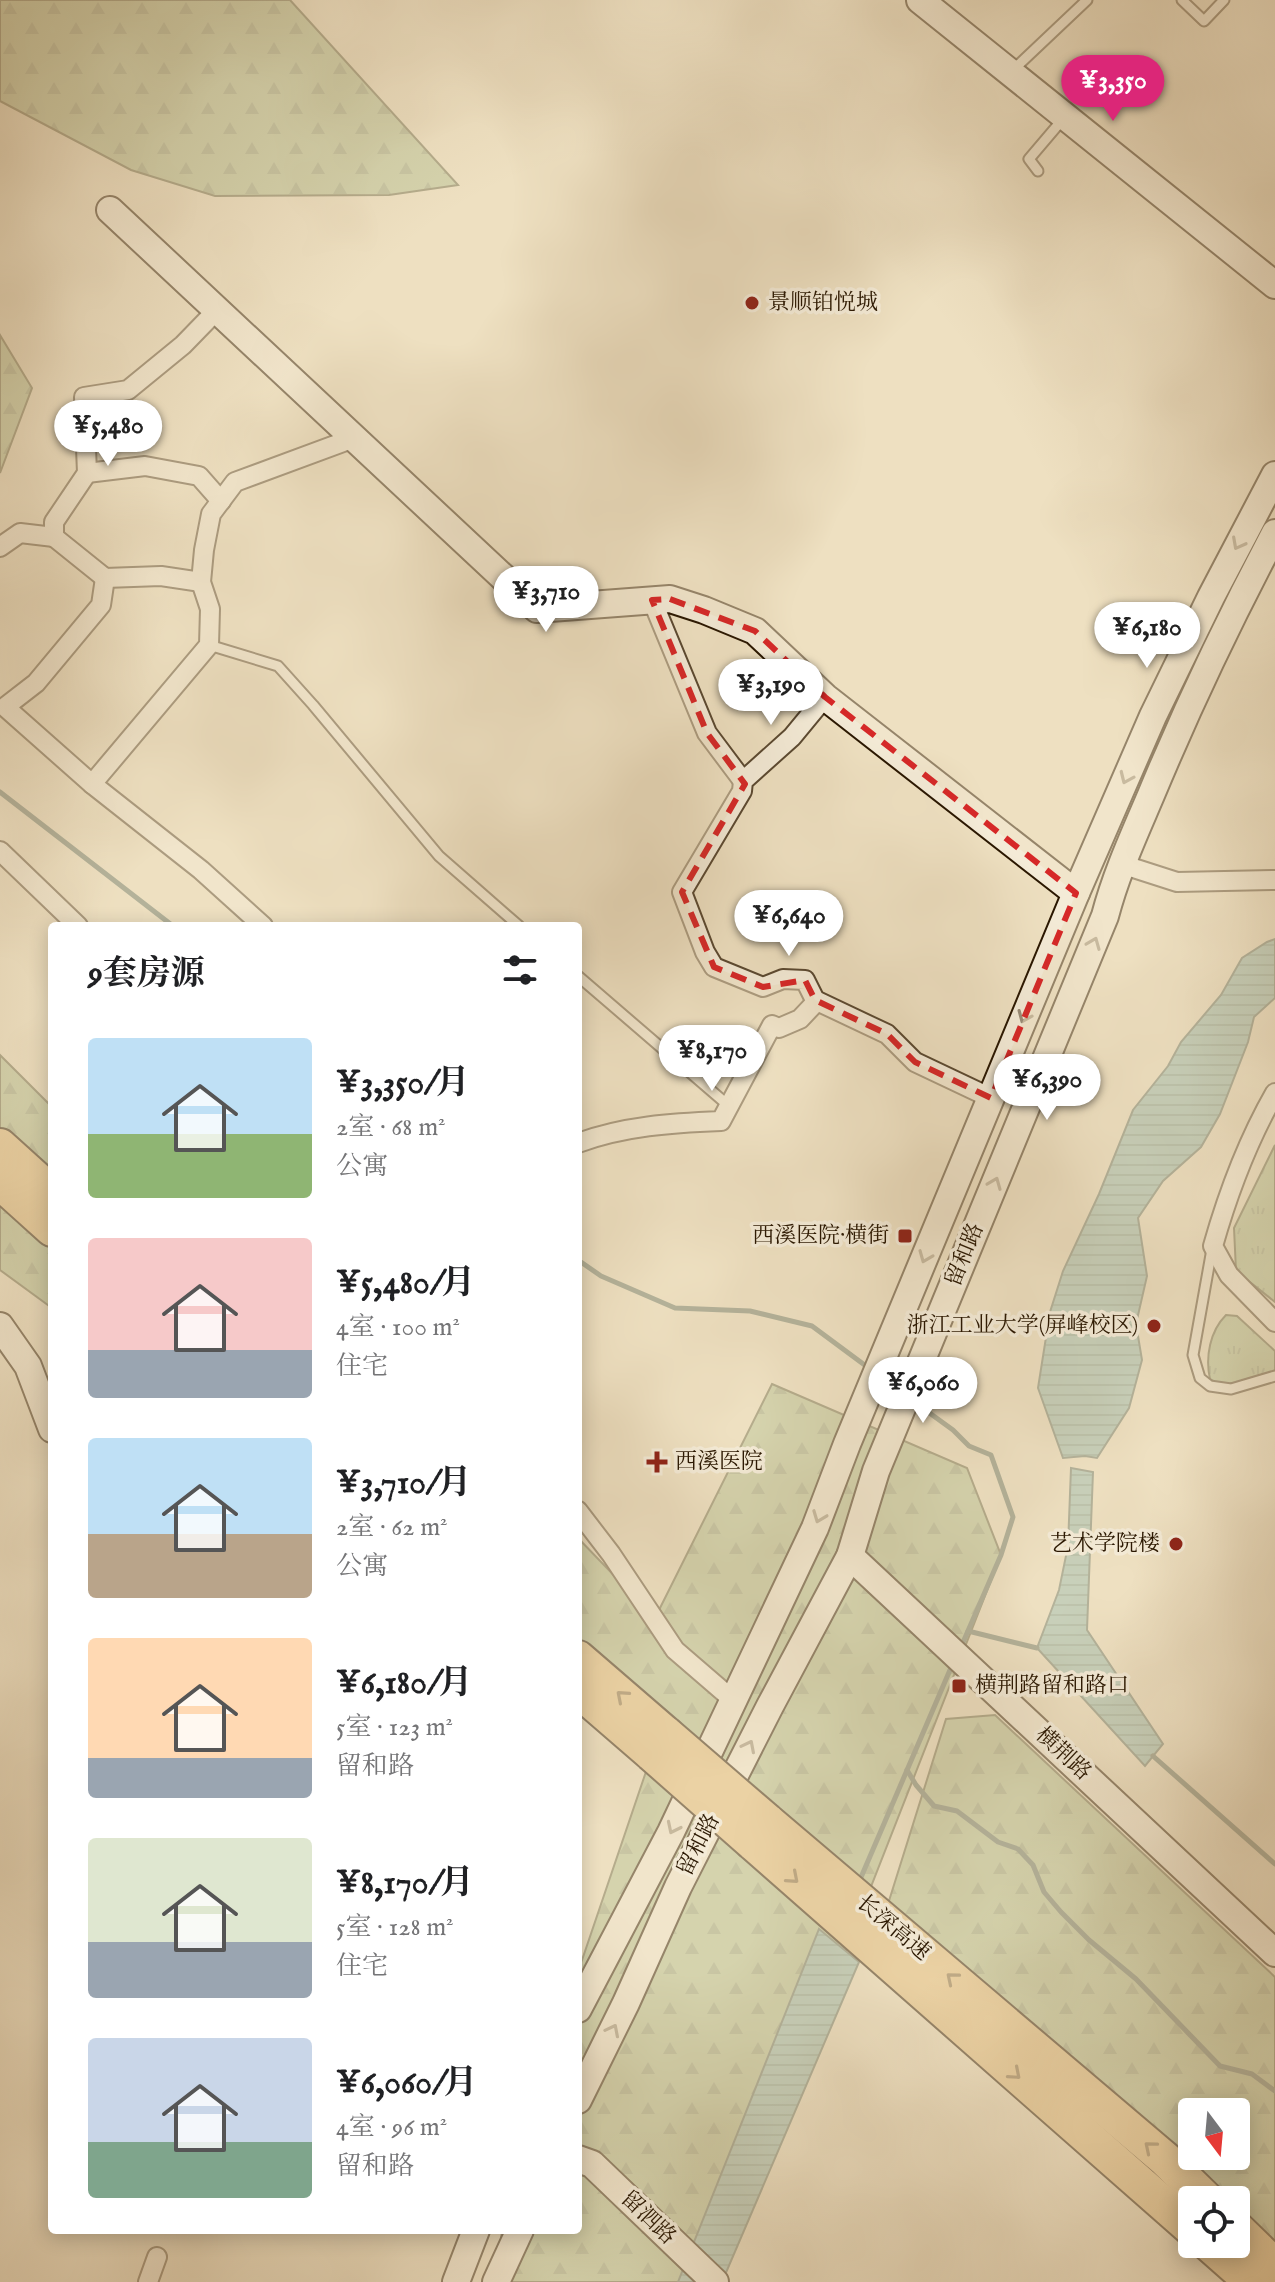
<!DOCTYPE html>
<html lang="zh">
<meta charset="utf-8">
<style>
:root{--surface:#fff;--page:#f2f2f2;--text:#202124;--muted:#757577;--accent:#db2777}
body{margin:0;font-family:"IM FELL English","Noto Serif SC",serif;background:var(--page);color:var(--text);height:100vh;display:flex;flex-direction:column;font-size:30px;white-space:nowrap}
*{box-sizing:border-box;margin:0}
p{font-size:26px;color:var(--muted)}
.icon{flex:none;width:44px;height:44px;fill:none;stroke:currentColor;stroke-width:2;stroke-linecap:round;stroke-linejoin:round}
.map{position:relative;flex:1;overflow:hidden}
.sheet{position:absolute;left:48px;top:922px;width:534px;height:1312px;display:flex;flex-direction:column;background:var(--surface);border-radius:8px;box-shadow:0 4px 20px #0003}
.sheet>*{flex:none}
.needle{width:52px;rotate:164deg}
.buttons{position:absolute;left:1178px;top:2098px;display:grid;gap:16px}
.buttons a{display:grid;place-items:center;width:72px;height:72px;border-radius:8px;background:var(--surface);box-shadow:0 4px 20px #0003;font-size:40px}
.price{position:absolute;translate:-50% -68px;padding:0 18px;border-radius:28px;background:#fff;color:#222;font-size:26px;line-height:52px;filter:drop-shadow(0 2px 4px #0008)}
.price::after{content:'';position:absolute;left:50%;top:48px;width:24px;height:18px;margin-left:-12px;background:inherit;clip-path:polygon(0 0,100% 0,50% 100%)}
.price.on{background:var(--accent);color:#fff}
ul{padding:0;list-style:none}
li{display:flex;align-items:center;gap:24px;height:200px;padding:0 40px}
li span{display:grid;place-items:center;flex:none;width:224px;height:160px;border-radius:8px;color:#555}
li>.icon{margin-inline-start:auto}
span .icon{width:96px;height:96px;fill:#fffc;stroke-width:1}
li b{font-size:34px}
h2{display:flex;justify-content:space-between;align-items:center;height:96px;padding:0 40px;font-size:34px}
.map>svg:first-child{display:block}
.grass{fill:url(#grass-tufts);stroke:#706d4c;stroke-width:2}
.forest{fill:url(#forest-firs);stroke:#706d4c;stroke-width:2;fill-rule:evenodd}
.water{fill:url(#water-rules);stroke:#6d7b6b;stroke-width:2}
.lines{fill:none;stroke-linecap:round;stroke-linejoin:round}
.stream{stroke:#6d7b6b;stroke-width:5}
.lane-casing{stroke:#5b4931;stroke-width:13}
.street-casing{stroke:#5b4931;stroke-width:22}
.secondary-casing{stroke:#2a1701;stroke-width:30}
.highway-casing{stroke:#2a1701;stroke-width:38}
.lane{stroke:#f4ebd7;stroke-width:9}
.street{stroke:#f4ebd7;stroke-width:18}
.secondary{stroke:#f4ebd7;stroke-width:26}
.highway{stroke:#e7c080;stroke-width:34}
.highway-bridge-casing{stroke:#2a1701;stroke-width:38;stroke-linecap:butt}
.highway-bridge{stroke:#e7c080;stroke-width:34}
.oneway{stroke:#998c77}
.oneway2{stroke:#886c40}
.marked{fill:none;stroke:#d62828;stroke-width:6;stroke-dasharray:16 10;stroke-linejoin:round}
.poi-dot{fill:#8f2418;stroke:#f4ebd7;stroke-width:3}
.labels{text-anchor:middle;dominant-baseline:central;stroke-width:7;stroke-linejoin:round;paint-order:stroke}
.poi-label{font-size:22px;fill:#2a1701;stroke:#f4ebd7;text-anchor:start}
.street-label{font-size:22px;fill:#2a1701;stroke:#f4ebd7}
</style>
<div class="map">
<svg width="1275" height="2282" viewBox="0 0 1275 2282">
<defs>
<pattern id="grass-tufts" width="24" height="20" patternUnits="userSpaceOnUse" patternTransform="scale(2)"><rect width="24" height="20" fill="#b5c396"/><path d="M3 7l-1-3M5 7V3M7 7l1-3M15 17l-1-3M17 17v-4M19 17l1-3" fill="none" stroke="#9ca780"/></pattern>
<pattern id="forest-firs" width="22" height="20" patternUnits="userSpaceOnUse" patternTransform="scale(2)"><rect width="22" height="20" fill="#b5c396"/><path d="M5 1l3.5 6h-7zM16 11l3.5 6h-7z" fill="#9ca780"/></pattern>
<pattern id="water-rules" width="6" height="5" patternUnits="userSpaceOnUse" patternTransform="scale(2)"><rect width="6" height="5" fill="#99bdb1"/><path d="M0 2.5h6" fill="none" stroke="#84a296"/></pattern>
</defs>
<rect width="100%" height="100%" fill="#eee0c1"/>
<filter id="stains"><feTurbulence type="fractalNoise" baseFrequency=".0025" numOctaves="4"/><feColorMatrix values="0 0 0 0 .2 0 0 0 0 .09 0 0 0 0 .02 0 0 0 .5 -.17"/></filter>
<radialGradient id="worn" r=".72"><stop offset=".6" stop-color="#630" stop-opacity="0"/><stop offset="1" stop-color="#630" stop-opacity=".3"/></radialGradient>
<g class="grass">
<path d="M1275,1145V1302L1236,1271L1234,1228Z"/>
<path d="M1226,1315L1237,1316L1275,1351V1370C1263,1384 1226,1391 1210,1379C1205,1357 1210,1331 1226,1315Z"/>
</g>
<g class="forest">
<path d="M0,0H290L458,185L389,195L215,196L131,170L0,101Z"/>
<path d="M0,335L32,388L0,473Z"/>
<path d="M0,1055L52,1107V1308L0,1270Z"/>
<path d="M772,1384L967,1468L1001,1555L716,2282H496L502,2230H578V1972L652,1754L578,1699V1538L655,1618Z"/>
<path d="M995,1715L1275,1977V2282H1231L1236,2244V2200H1192V2241L883,1920L946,1719ZM1192,2112H1236V2156H1192Z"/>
</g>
<g class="water">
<path d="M1275,939V998L1254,1017L1248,1042L1220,1114L1201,1147L1163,1181L1138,1218L1147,1276L1136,1324L1142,1360L1129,1408L1097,1458L1085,1456L1063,1458L1038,1388L1050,1312L1063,1271L1099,1194L1133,1110L1168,1066L1181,1042L1221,995L1242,958L1267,942Z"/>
<path d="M1071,1468L1093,1472L1087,1630L1163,1744L1145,1766L1037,1648L1059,1590L1068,1546Z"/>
<path d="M819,1929L859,1962L722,2282H678Z"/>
</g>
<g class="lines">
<g class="stream">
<path d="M0,792L173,926"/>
<path d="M578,1260L601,1276L675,1308L750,1311L812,1326L870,1369"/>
<path d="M913,1401L953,1430L969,1446L991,1455L1013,1517L1001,1555L961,1647"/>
<path d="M968,1631L1037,1648"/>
<path d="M1153,1756L1275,1864"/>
<path d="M907,1770L916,1785L934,1806L957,1811L998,1842L1018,1849L1033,1865L1044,1892L1061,1912L1089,1940L1136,1979L1220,2066L1252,2074L1275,2091"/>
<path d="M859,1882L953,1663"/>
</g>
<defs>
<g id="lane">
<path d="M1182,0L1204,21L1224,0"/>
<path d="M1013,70L1087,0"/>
<path d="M1038,171L1029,159L1063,119"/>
<path d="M209,645L278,666L313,705L439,856L519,926"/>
<path d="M578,976L729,1106"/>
<path d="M1212,1249L1193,1355L1200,1378L1210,1386L1231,1389L1275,1376"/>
</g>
<g id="street">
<path d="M87,473L145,466L199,476L221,501"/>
<path d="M0,547L20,533L54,537"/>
<path d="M201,582L161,576L105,578L54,537V522L87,473L84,397L128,390L183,345L217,310"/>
<path d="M652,600L707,733L743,781"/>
<path d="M825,697L792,737L743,781L742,791L682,892L705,952L714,967L763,987L783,979L805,980L815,1000L887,1034L915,1062L991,1098"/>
<path d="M92,784L5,707L36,683L101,605L105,578"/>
<path d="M0,851L78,926"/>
<path d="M1121,864L1177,882L1275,880"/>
<path d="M263,926L201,870L92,784L209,645L210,609L201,582L204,550L211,514L235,482L354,438"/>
<path d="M1275,1093C1247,1142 1228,1193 1213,1246L1229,1275L1275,1322"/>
<path d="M578,1143C624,1126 672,1123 721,1121L772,1025L779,1028L800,1019L817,1001"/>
<path d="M578,1511L611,1554L675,1650L733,1700"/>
<path d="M148,2282L157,2257"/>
</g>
<g id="secondary">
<path d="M920,0L1275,285"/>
<path d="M110,210L537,609L670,599L704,610L755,631L825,697L1076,893"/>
<path d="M0,1326L28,1366L52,1429"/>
<path d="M850,1556L1275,1953"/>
<path d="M578,2009L671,1832L815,1528L847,1444L1076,893L1153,716L1211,597L1275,475"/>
<path d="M578,2100L626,2003L678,1887L770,1706L850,1556L876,1471L1105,916C1116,874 1134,835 1151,795C1188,706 1230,618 1275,533"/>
<path d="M578,2159L592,2164L715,2282"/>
<path d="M456,2282L476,2230"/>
<path d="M496,2282L520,2230"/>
</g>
<g id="highway">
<path d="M0,1146L52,1193"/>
<path d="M0,1182L52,1229"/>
<path d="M578,1658L666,1734"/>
<path d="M578,1690L652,1754"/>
<path d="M767,1821L1165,2159L1207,2200"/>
<path d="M753,1843L1192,2229"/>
<path d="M1236,2228L1275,2266"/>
<path d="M1209,2244L1252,2282"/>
</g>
</defs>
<use href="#lane" class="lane-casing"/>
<use href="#street" class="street-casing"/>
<use href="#secondary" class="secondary-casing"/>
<use href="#highway" class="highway-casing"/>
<use href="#lane" class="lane"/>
<use href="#street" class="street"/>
<use href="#secondary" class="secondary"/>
<use href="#highway" class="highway"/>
<defs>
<g id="highway-bridge">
<path d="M666,1734L767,1821"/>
<path d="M652,1754L753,1843"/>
</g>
</defs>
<use href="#highway-bridge" class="highway-bridge-casing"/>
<use href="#highway-bridge" class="highway-bridge"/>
</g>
<defs><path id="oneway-chevron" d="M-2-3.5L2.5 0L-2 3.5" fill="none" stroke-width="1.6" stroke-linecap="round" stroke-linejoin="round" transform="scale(2)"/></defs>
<g class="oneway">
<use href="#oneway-chevron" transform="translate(1238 544) rotate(118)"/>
<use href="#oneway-chevron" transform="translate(1126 778) rotate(114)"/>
<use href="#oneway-chevron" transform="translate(1094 943) rotate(-68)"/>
<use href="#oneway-chevron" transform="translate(1024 1017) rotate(113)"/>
<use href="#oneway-chevron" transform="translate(995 1183) rotate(-68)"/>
<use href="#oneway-chevron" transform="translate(925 1257) rotate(112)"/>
<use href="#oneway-chevron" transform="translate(819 1517) rotate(111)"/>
<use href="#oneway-chevron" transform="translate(749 1746) rotate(-63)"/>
<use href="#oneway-chevron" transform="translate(673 1828) rotate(116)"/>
<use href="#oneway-chevron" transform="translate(613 2030) rotate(-63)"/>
</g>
<g class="oneway2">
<use href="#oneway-chevron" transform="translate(622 1696) rotate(-139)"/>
<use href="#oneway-chevron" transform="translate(793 1878) rotate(41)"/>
<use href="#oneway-chevron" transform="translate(952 1978) rotate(-140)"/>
<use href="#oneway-chevron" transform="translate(1015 2074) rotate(41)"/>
<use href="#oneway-chevron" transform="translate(1150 2147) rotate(-140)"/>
</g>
<path d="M0 0H1275V2282H0ZM670,599L755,631L825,697L1076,893L991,1098L915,1062L887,1034L815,1000L805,980L763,987L714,967L682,892L745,784L707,733L652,600Z" fill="#eee0c1" fill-opacity=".55" fill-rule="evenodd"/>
<path class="marked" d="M670,599L755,631L825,697L1076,893L991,1098L915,1062L887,1034L815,1000L805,980L763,987L714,967L682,892L745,784L707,733L652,600Z"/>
<g class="poi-dot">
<circle cx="752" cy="303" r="8"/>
<rect x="897" y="1228" width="16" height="16" rx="4"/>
<circle cx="1154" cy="1326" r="8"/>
<path d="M653 1450h8v8h8v8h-8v8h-8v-8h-8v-8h8z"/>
<circle cx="1176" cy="1544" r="8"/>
<rect x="951" y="1678" width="16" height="16" rx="4"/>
</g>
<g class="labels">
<g class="poi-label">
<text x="768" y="303">景顺铂悦城</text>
<text x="889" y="1236" text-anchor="end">西溪医院·横街</text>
<text x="1138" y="1326" text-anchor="end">浙江工业大学(屏峰校区)</text>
<text x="675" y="1462">西溪医院</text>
<text x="1160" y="1544" text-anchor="end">艺术学院楼</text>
<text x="975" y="1686">横荆路留和路口</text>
</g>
<g class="street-label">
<text transform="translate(965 1255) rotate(-68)">留和路</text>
<text transform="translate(1063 1754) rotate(43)">横荆路</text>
<text transform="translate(699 1845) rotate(-63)">留和路</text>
<text transform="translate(893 1928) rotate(40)">长深高速</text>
<text transform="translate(648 2218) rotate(44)">留泗路</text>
</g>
</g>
<rect width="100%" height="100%" filter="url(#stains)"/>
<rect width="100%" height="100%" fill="url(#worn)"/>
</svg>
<div class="buttons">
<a><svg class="needle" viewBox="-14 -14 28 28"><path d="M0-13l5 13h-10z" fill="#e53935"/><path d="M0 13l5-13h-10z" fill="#757577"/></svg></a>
<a><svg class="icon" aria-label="locate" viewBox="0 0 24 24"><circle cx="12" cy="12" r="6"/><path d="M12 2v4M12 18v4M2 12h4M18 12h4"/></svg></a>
</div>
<b class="price on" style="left:1113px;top:123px">¥3,350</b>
<b class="price" style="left:108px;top:468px">¥5,480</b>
<b class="price" style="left:546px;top:634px">¥3,710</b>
<b class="price" style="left:1147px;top:670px">¥6,180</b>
<b class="price" style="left:771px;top:727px">¥3,190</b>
<b class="price" style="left:789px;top:958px">¥6,640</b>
<b class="price" style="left:712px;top:1093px">¥8,170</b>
<b class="price" style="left:1047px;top:1122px">¥6,390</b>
<b class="price" style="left:923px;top:1425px">¥6,060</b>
<section class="sheet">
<h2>9套房源<svg class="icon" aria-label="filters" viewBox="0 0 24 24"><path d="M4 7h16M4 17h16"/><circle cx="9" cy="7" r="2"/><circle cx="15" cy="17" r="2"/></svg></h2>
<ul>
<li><span style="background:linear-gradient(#bfe0f5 60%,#8fb573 0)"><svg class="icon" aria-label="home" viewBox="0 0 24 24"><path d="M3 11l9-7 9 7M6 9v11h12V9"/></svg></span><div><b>¥3,350/月</b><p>2室 · 68 m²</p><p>公寓</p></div></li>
<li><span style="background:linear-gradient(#f6c9c9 70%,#9aa5b1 0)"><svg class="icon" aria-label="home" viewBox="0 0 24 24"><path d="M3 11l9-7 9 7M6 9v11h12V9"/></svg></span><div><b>¥5,480/月</b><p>4室 · 100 m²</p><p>住宅</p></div></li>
<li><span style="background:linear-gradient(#bfe0f5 60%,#b9a48a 0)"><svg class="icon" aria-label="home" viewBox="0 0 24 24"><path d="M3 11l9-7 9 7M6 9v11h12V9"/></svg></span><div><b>¥3,710/月</b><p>2室 · 62 m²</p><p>公寓</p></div></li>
<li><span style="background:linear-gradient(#ffd9b3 75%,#9aa5b1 0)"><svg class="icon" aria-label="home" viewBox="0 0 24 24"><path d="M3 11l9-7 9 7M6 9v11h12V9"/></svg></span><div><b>¥6,180/月</b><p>5室 · 123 m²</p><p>留和路</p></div></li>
<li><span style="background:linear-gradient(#dfe7d0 65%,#9aa5b1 0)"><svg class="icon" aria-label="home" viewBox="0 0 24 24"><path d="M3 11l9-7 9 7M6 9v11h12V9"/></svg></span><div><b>¥8,170/月</b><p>5室 · 128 m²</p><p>住宅</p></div></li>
<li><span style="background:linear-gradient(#c9d6e8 65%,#7fa58c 0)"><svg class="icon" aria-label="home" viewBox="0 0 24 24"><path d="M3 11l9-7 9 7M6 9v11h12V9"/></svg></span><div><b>¥6,060/月</b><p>4室 · 96 m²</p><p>留和路</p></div></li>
</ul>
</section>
</div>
